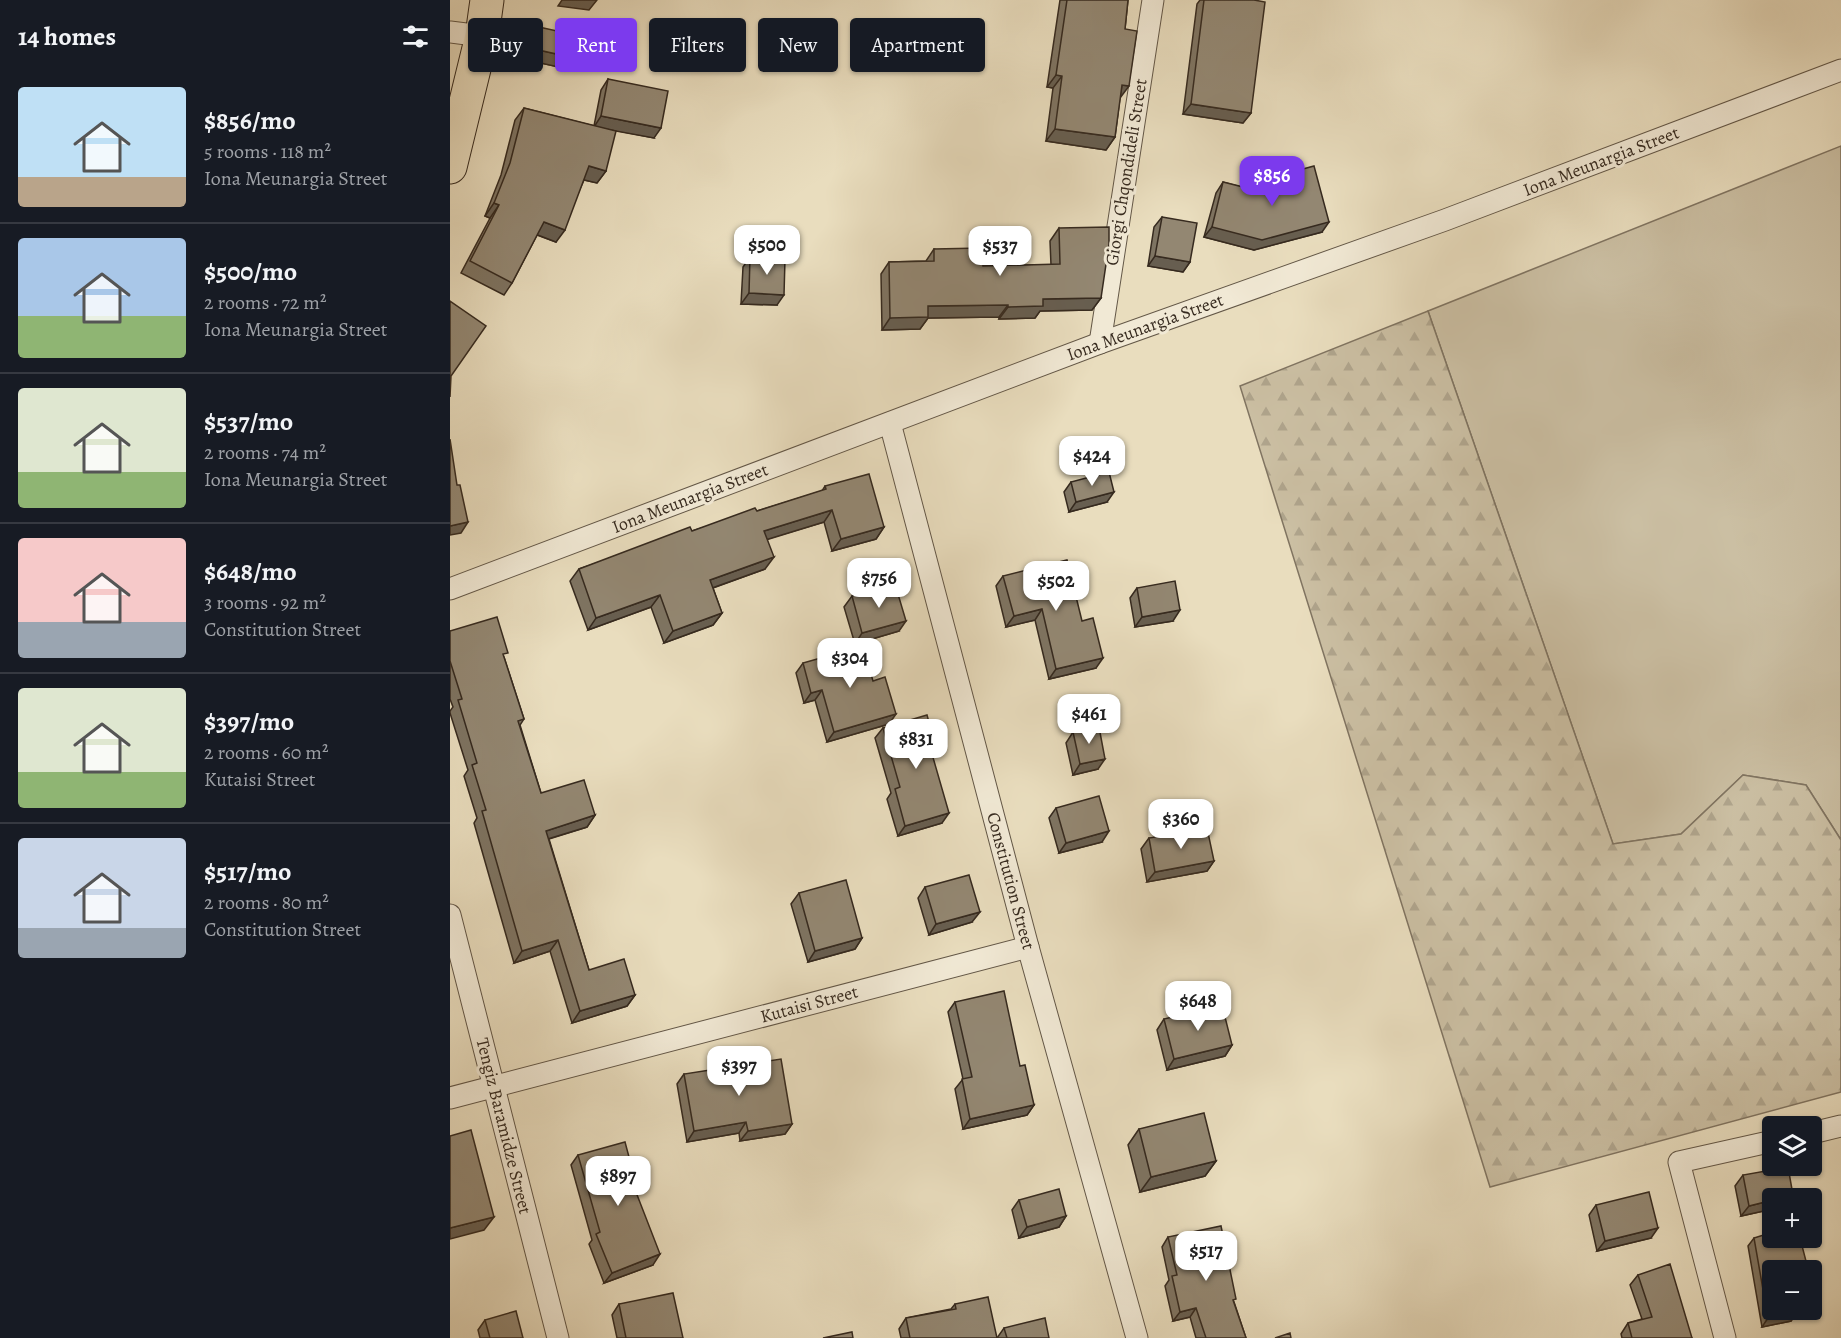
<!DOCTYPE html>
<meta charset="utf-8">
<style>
:root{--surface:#171b24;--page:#242831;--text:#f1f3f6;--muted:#9ea1a6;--line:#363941;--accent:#7c3aed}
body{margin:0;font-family:Alegreya,serif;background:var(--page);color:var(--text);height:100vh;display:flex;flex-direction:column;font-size:22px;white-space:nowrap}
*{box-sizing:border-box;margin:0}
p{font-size:20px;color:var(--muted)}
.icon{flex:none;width:33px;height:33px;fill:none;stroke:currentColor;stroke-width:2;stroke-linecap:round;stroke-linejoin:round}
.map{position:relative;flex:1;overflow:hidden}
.details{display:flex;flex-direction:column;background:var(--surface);width:450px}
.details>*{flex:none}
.banner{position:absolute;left:18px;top:18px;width:570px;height:54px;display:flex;gap:12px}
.buttons{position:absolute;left:1312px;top:1116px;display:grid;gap:12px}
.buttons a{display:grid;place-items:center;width:60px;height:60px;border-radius:6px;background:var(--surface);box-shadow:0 2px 4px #0004;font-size:30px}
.price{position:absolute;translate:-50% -51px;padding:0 14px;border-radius:12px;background:#fff;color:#222;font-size:20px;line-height:39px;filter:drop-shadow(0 2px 3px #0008)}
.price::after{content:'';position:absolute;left:50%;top:36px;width:18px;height:14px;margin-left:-9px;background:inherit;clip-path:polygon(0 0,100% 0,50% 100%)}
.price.on{background:var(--accent);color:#fff}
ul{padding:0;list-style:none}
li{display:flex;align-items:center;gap:18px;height:150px;padding:0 18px}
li+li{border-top:2px solid var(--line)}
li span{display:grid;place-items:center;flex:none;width:168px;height:120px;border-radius:6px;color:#555}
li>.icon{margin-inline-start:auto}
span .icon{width:72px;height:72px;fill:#fffc;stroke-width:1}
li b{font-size:26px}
h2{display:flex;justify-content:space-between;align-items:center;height:72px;padding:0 18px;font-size:26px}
.tag{padding:0 21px;border-radius:6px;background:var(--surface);box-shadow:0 2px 4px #0004;font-size:21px;line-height:54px}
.tag.on{background:var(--accent);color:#fff}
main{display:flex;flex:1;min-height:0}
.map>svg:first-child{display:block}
.grass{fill:#cbbfa3;stroke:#807461;stroke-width:1.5}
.forest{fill:url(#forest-firs);stroke:#807461;stroke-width:1.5}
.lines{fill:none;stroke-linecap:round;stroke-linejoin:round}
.street-casing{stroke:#635747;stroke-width:23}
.highway-casing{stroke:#362a1f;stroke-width:35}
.street{stroke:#f1e9d5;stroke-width:21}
.highway{stroke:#e9ddbe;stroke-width:33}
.wall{fill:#7e7462;stroke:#362a1f;stroke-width:1.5}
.shaded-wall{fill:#675e50;stroke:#362a1f;stroke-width:1.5}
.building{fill:#938772;stroke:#362a1f;stroke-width:1.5}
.labels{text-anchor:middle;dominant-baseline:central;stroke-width:6;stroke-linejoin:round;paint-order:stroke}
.street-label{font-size:18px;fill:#362a1f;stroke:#f1e9d5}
</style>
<main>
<section class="details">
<h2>14 homes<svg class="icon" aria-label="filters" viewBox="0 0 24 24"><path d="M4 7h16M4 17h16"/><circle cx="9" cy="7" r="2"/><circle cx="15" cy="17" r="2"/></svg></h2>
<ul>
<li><span style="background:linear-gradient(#bfe0f5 75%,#b9a48a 0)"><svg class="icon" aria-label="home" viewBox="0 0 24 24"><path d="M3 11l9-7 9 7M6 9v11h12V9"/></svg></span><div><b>$856/mo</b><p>5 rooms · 118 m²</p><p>Iona Meunargia Street</p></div></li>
<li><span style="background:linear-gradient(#a9c7e8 65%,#8fb573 0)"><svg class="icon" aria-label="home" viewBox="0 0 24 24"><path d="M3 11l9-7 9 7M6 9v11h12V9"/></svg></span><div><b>$500/mo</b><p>2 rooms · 72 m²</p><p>Iona Meunargia Street</p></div></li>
<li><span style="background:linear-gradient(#dfe7d0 70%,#8fb573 0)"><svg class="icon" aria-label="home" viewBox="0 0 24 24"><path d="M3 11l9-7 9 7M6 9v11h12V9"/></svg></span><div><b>$537/mo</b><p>2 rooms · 74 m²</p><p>Iona Meunargia Street</p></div></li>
<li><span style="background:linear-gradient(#f6c9c9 70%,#9aa5b1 0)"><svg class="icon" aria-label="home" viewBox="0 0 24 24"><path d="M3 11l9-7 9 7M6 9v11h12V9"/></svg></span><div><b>$648/mo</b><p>3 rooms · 92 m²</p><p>Constitution Street</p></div></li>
<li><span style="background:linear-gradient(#dfe7d0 70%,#8fb573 0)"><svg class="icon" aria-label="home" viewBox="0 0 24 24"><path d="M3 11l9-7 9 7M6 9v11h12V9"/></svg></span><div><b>$397/mo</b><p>2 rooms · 60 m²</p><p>Kutaisi Street</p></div></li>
<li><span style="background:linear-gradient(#c9d6e8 75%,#9aa5b1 0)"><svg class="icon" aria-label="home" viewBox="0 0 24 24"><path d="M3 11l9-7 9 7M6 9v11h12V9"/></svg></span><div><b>$517/mo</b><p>2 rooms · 80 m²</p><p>Constitution Street</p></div></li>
</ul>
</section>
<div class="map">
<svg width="1391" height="1338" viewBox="0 0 1391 1338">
<defs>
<pattern id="forest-firs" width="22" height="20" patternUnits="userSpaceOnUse" patternTransform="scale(1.5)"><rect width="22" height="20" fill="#cbbfa3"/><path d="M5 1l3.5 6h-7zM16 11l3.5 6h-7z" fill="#afa48c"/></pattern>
</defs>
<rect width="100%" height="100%" fill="#e9ddbe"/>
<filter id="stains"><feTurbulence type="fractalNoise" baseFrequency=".00333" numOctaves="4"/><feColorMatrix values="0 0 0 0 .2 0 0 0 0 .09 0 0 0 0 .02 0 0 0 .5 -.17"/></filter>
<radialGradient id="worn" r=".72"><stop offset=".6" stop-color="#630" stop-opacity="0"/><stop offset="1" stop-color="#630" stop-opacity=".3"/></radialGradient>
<path class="grass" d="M1391,146V840L1356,785L1293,775L1231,834L1163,844L978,311Z"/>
<path class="forest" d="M978,311L1163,844L1231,834L1293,775L1356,785L1391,840V1092L1040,1187L790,386Z"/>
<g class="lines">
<defs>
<g id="street">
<path d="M0,32L32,36"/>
<path d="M650,343L703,0"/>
<path d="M440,423L578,947L687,1338"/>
<path d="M0,589L650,343L995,220L1391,70"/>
<path d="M0,915L108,1338"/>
<path d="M0,1098L578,947"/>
<path d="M1362,1133L1391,1126"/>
<path d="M1275,1338L1229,1162L1323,1141"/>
</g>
<path id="highway" d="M0,167L32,36L37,0"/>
</defs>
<use href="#street" class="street-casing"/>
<use href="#highway" class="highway-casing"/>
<use href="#street" class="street"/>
<use href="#highway" class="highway"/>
</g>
<g class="wall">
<path d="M610,0H678L675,29L670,98L665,137L656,150L596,141L603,88L597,87Z"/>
<path d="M750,0H804L801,113L793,123L733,114L747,4Z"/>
<path d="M89,27L120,57L113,68L77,60L82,37Z"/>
<path d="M158,79L204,138L158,129L156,171L147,183L134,180L106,242L87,235L62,283L54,295L11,273L40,218L35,216L51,175L65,120L74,108L144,126L151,90Z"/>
<path d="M820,178L872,232L804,250L754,237L766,193L773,182L814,193L813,188Z"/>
<path d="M712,217L740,262L733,272L698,266L704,227Z"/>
<path d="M609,228L651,298L642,310L590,311L585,318L549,319V317L478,318L470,329L432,330L431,274L439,262L476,261L484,249L533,266L601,265L600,241Z"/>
<path d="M300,257L327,305L291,304L293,267Z"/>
<path d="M621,482L657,502L619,512L614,492Z"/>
<path d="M375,486L434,527L426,539L382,551L374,522L317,539L315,569L263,588L272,613L263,625L214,643L201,607L138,630L120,581L129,569L242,531L372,491Z"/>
<path d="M553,576L632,621L646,668L599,679L585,620L556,627L546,586Z"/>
<path d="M687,588L723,621L685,627L680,598Z"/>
<path d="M402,596L449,631L405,644L394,607Z"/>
<path d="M0,631L54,657L74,719L70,725L91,793L145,815L137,827L99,839L139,970L185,995L177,1006L122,1023L100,951L64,963L24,823L27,818L14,776L18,770L0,713V711L3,707L0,699Z"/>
<path d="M353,663L423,681L439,724L377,742L365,700L354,703L346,673Z"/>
<path d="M433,728L487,752L483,758L492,823L448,836L437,799L441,793L425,738Z"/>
<path d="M623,732L648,769L623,775L616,743Z"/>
<path d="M606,808L652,842L609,853L599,818Z"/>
<path d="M699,838L764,861L757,871L697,882L691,849Z"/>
<path d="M475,887L522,922L479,935L468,898Z"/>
<path d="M349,893L412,938L405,949L358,962L341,904Z"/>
<path d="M505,1002L570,1066L584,1105L577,1115L513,1129L505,1089L513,1079L498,1012Z"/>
<path d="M714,1019L782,1045L775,1056L717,1070L707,1030Z"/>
<path d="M234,1074L342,1124L335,1134L290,1141L289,1133L237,1142L227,1084Z"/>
<path d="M689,1129L766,1161L755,1176L690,1192L678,1145Z"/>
<path d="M128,1155L187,1187L185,1189L203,1265L154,1283L139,1244L142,1240L121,1165Z"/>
<path d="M1293,1175L1323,1198V1209L1291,1216L1285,1186Z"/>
<path d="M569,1200L616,1216L609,1227L569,1238L562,1210Z"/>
<path d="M1146,1205L1201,1238L1147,1251L1139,1215Z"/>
<path d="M718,1237L784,1302L796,1338H746L740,1317L723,1321L715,1286L719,1280L712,1247Z"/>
<path d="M1304,1238L1347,1312L1341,1321L1312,1327L1298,1246Z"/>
<path d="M1188,1275L1242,1338H1172L1171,1334L1178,1323L1192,1319L1180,1285Z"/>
<path d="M169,1304L233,1338H167L162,1315Z"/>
<path d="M505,1304L547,1338H451L449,1329L456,1318L501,1309Z"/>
<path d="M35,1320L73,1338H30L28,1330Z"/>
<path d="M554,1328L599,1338H547Z"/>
</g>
<g class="shaded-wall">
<path d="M112,0H147L139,10L108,6Z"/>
<path d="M84,49L120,57L113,68L77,60Z"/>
<path d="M606,75L612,76L603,88L597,87Z"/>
<path d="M672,85L679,86L670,98Z"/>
<path d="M741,104L801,113L793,123L733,114Z"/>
<path d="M151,116L211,128L204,138L144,127Z"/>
<path d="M605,129L665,137L656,150L596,141Z"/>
<path d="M139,166L156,171L147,183L130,179Z"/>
<path d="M44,203L49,205L40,218L35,216Z"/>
<path d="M94,222L115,230L106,242L85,234Z"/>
<path d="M879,222L872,232L804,250L754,237L762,227Z"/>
<path d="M705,256L740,262L733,272L698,266Z"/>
<path d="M299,293L334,295L327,305L291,304Z"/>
<path d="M651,298L642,310L590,311L585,318L549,319L558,307L593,299Z"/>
<path d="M558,305L549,317L478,318L470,329L432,330L440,318L478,306Z"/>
<path d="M664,492L657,502L619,512L626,502Z"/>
<path d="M382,510L374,522L306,543L314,531Z"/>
<path d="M18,522L11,533L0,535V526Z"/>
<path d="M434,527L426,539L382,551L391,539Z"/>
<path d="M324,557L315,569L251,592L260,580Z"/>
<path d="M210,595L201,607L138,630L146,618Z"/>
<path d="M592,609L585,620L556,627L564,616Z"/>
<path d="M730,610L723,621L685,627L692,617Z"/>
<path d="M272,613L263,625L214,643L223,631Z"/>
<path d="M456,621L449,631L405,644L412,633Z"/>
<path d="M653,658L646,668L599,679L606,669Z"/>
<path d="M372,690L365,700L354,703L361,693Z"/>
<path d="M446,714L439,724L377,742L384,732Z"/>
<path d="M655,759L648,769L623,775L630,764Z"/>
<path d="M499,813L492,823L448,836L455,826Z"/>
<path d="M145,815L137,827L88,842L96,831Z"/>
<path d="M659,831L652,842L609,853L616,843Z"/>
<path d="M764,861L757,871L697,882L705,872Z"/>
<path d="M530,912L522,922L479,935L486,924Z"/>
<path d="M412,938L405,949L358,962L365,951Z"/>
<path d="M108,940L100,951L64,963L72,951Z"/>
<path d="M185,995L177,1006L122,1023L130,1011Z"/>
<path d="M782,1045L775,1056L717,1070L724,1059Z"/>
<path d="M584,1105L577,1115L513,1129L520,1119Z"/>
<path d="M296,1122L289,1133L237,1142L244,1131Z"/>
<path d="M342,1124L335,1134L290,1141L298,1131Z"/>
<path d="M766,1161L755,1176L690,1192L701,1177Z"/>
<path d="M1343,1195L1341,1198H1330Z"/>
<path d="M1323,1200V1209L1291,1216L1299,1206Z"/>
<path d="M616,1216L609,1227L569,1238L577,1227Z"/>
<path d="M44,1217L34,1230L0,1239V1228Z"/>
<path d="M1208,1228L1201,1238L1147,1251L1155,1241Z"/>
<path d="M210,1254L203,1265L154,1283L162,1273Z"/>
<path d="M1357,1265L1353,1270H1337L1339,1268Z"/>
<path d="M746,1308L740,1317L723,1321L730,1312Z"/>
<path d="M1347,1312L1341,1321L1312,1327L1318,1318Z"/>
</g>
<g class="building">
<path d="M617,0H678L675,29L687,31L679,86L672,85L665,137L605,129L612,76L606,75Z"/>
<path d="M754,0H804L815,2L801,113L741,104Z"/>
<path d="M89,27L125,35L120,57L84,49Z"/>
<path d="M158,79L218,91L211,128L151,116Z"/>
<path d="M74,108L166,131L156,171L139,166L115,230L94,222L62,283L20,261L49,205L44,203L60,163Z"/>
<path d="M864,166L879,222L812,240L762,227L773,182L825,195L820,178Z"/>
<path d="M712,217L747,223L740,262L705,256Z"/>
<path d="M659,227V244L651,298L593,299V306L558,307V305L478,306V317L440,318L439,262L484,261V249L532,248L533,266L610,264L609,228Z"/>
<path d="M300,257L335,259L334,295L299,293Z"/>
<path d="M0,301L36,326L1,376L0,397Z"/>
<path d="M0,439L7,485H10L18,522L0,526Z"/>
<path d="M659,472L664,492L626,502L621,482Z"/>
<path d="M419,474L434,527L391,539L382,510L314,531L324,557L260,580L272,613L223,631L210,595L146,618L129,569L240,527L242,531L305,508L307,511L376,489L375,486Z"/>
<path d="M617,560L632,621L643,618L653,658L606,669L592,609L564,616L553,576Z"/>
<path d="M725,581L730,610L692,617L687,588Z"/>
<path d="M445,584L456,621L412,633L402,596Z"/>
<path d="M47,617L58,653L53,654L74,719L68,721L91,793L134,780L145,815L96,831L139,970L174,959L185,995L130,1011L108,940L72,951L32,811L36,810L22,765L27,763L8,700L12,699L0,661V631Z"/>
<path d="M413,646L423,681L435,677L446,714L384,732L372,690L361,693L353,663Z"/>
<path d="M477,715L487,752L482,754L499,813L455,826L445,789L450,787L433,728Z"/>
<path d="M649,727L655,759L630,764L623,732Z"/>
<path d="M649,796L659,831L616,843L606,808Z"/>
<path d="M757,828L764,861L705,872L699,838Z"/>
<path d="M519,875L530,912L486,924L475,887Z"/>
<path d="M396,880L412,938L365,951L349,893Z"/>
<path d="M554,991L570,1066L575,1065L584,1105L520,1119L512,1079L522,1077L505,1002Z"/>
<path d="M772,1005L782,1045L724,1059L714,1019Z"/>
<path d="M331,1059L342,1124L298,1131L296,1122L244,1131L234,1074Z"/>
<path d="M754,1113L766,1161L701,1177L689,1129Z"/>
<path d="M21,1130L44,1217L0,1228V1136Z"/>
<path d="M175,1142L187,1187H184L210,1254L162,1273L146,1234L150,1232L128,1155Z"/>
<path d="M1338,1167L1343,1195L1330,1198H1323V1200L1299,1206L1293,1175Z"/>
<path d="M609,1189L616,1216L577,1227L569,1200Z"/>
<path d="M1199,1192L1208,1228L1155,1241L1146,1205Z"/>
<path d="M771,1226L786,1299L783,1300L796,1338H756L746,1308L730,1312L722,1276L727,1275L718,1237Z"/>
<path d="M1323,1232V1238H1350L1357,1265L1339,1268V1270H1323V1310H1347V1312L1318,1318L1304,1238Z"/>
<path d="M1220,1264L1242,1338H1182L1178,1323L1202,1317L1188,1275Z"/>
<path d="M223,1293L233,1338H176L169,1304Z"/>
<path d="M538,1297L547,1338H460L456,1318L506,1309L505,1304Z"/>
<path d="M66,1311L73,1338H40L35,1320Z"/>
<path d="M595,1318L599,1338H557L554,1328Z"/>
<path d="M402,1332L403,1338H373Z"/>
<path d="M840,1333L841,1338H825Z"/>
</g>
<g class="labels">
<g class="street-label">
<text transform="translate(1151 161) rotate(-21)">Iona Meunargia Street</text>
<text transform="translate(676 172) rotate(-81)">Giorgi Chqondideli Street</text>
<text transform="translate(695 327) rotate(-20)">Iona Meunargia Street</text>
<text transform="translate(240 498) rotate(-21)">Iona Meunargia Street</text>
<text transform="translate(561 881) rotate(75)">Constitution Street</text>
<text transform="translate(359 1004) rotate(-15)">Kutaisi Street</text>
<text transform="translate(54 1126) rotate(76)">Tengiz Baramidze Street</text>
</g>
</g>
<rect width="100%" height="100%" filter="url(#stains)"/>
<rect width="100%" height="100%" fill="url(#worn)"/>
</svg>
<div class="buttons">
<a><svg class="icon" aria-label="layers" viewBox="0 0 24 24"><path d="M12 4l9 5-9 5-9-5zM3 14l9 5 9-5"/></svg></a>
<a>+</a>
<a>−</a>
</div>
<b class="price on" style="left:822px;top:207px">$856</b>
<b class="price" style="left:317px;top:276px">$500</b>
<b class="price" style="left:550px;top:277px">$537</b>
<b class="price" style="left:642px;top:487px">$424</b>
<b class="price" style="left:429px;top:609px">$756</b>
<b class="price" style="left:606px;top:612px">$502</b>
<b class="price" style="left:400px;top:689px">$304</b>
<b class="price" style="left:639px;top:745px">$461</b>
<b class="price" style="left:466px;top:770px">$831</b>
<b class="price" style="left:731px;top:850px">$360</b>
<b class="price" style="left:748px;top:1032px">$648</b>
<b class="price" style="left:289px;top:1097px">$397</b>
<b class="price" style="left:168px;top:1207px">$897</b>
<b class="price" style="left:756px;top:1282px">$517</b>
<div class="banner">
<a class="tag">Buy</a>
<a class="tag on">Rent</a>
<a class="tag">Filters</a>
<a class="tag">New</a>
<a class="tag">Apartment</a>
</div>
</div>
</main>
